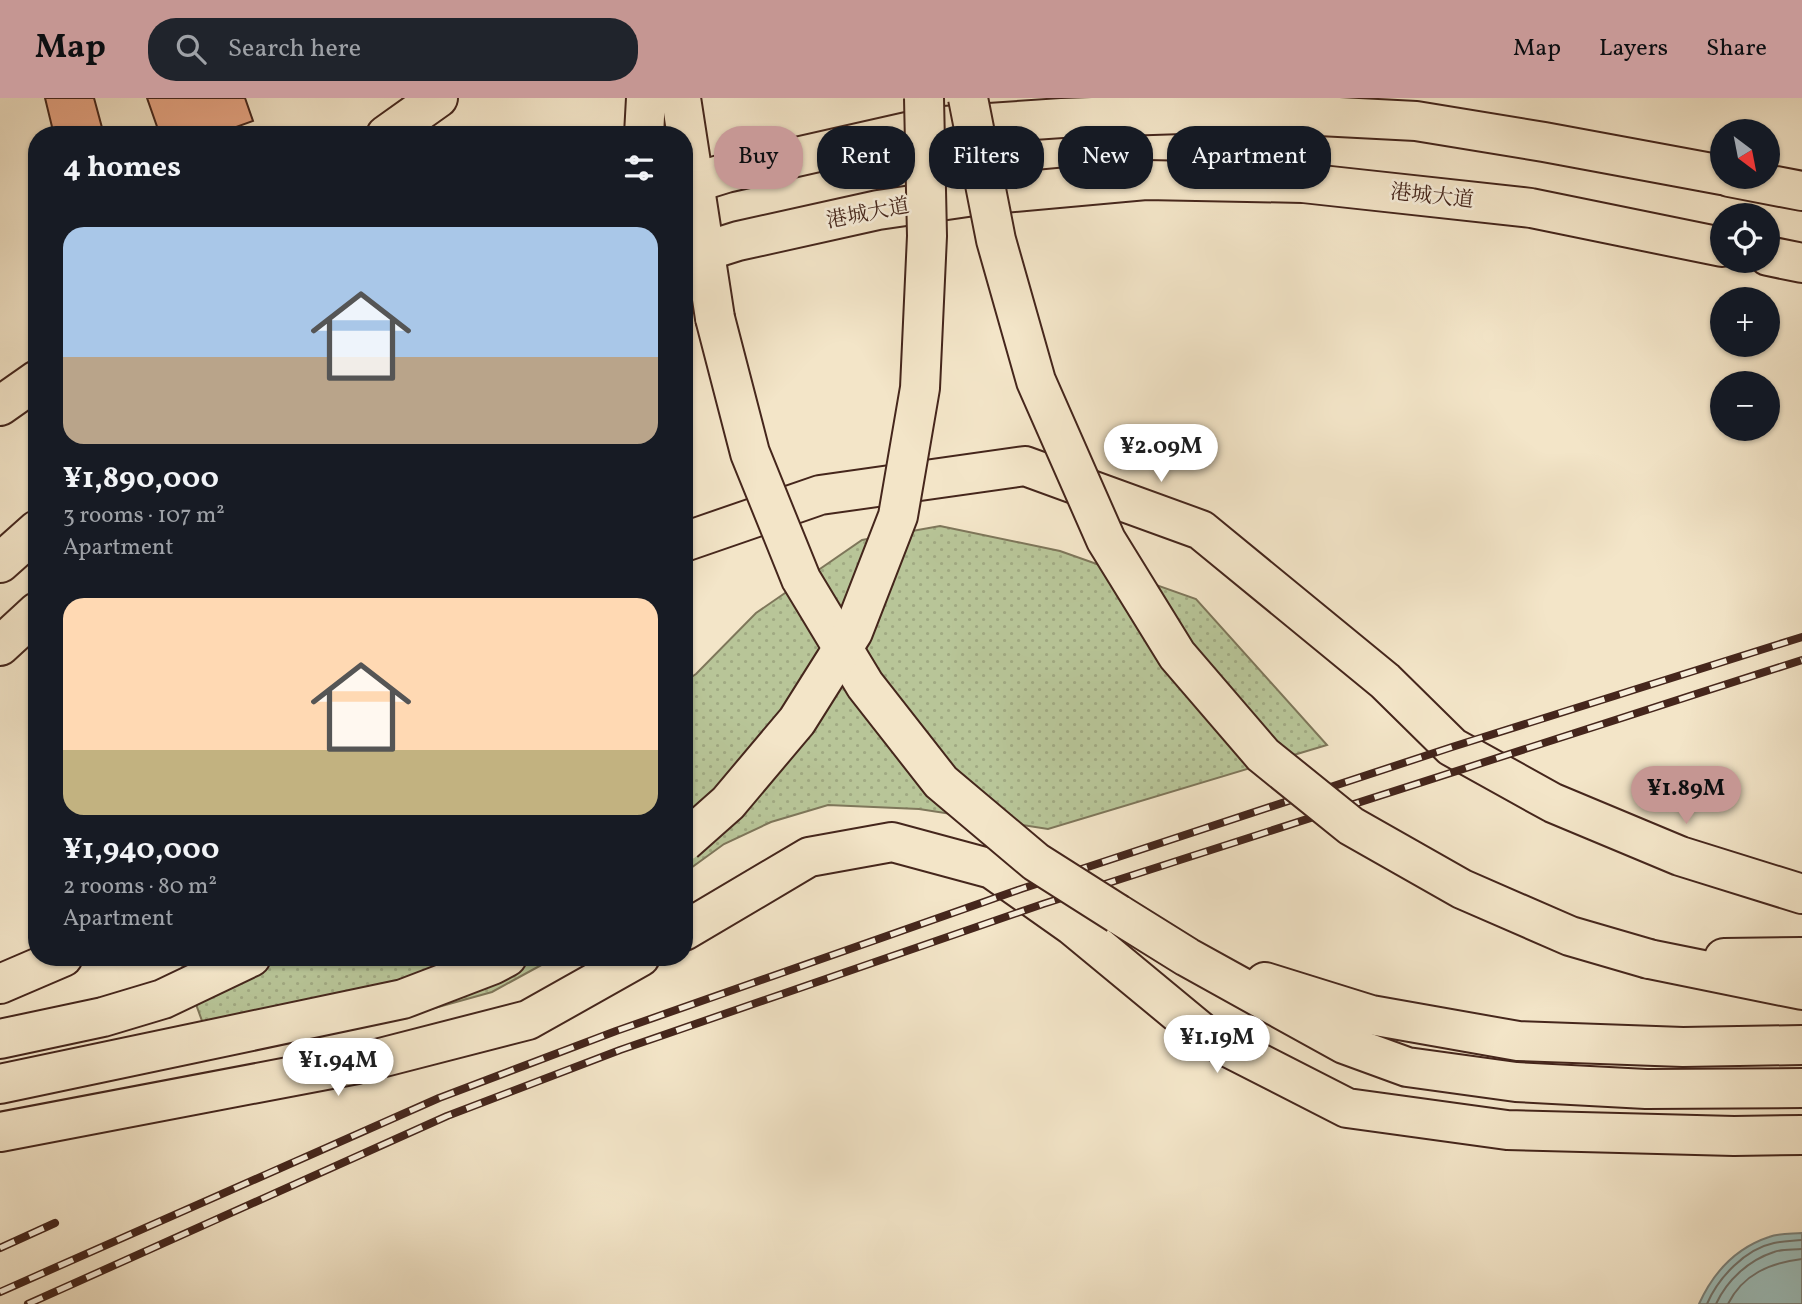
<!DOCTYPE html>
<meta charset="utf-8">
<style>
:root{--surface:#171b24;--page:#20242c;--text:#f1f3f6;--muted:#9ea1a6;--accent:#c59692}
body{margin:0;font-family:Vollkorn,"Noto Serif SC",serif;background:var(--page);color:var(--text);height:100vh;display:flex;flex-direction:column;font-size:26px;white-space:nowrap}
*{box-sizing:border-box;margin:0}
p{font-size:23px;color:var(--muted)}
.icon{flex:none;width:38px;height:38px;fill:none;stroke:currentColor;stroke-width:2;stroke-linecap:round;stroke-linejoin:round}
.map{position:relative;flex:1;overflow:hidden}
.sheet{position:absolute;left:28px;top:28px;width:665px;height:840px;display:flex;flex-direction:column;background:var(--surface);border-radius:28px;box-shadow:0 2px 5px #0004}
.sheet>*{flex:none}
.banner{position:absolute;left:714px;top:28px;width:665px;height:63px;display:flex;gap:14px}
.needle{width:46px;rotate:148deg}
.controls{position:absolute;left:1710px;top:21px;display:grid;gap:14px}
.controls a{display:grid;place-items:center;width:70px;height:70px;border-radius:50%;background:var(--surface);box-shadow:0 2px 5px #0004;font-size:35px}
.price{position:absolute;translate:-50% -60px;padding:0 16px;border-radius:24px;background:#fff;color:#222;font-size:23px;line-height:46px;filter:drop-shadow(0 2px 4px #0008)}
.price::after{content:'';position:absolute;left:50%;top:42px;width:21px;height:16px;margin-left:-10px;background:inherit;clip-path:polygon(0 0,100% 0,50% 100%)}
.price.current{background:var(--accent);color:#111}
ul{padding:0;list-style:none}
li{display:grid;align-content:center;gap:14px;height:371px;padding:0 35px}
li span{display:grid;place-items:center;height:217px;border-radius:21px;color:#555}
li>.icon{margin-inline-start:auto}
span .icon{width:126px;height:126px;fill:#fffc;stroke-width:1}
li b{font-size:30px}
h2{display:flex;justify-content:space-between;align-items:center;height:84px;padding:0 35px;font-size:30px}
.tag{padding:0 24px;border-radius:28px;background:var(--surface);box-shadow:0 2px 5px #0004;font-size:24px;line-height:63px}
.tag.current{background:var(--accent);color:#111}
header{display:flex;align-items:center;gap:42px;box-sizing:border-box;height:98px;padding:0 35px;background:var(--accent);color:#111}
header strong{font-size:33px}
nav{display:flex;gap:38px;margin-inline-start:auto;font-size:24px}
.search{width:490px;height:63px;background:var(--page);display:flex;align-items:center;gap:18px;box-sizing:border-box;padding:0 24px;border-radius:28px;color:var(--muted);font-size:26px}
.map>svg:first-child{display:block}
.park{fill:url(#park-dots);stroke:#7e765a;stroke-width:2}
.water{fill:#9cbebb;stroke:#79817b;stroke-width:2}
.lines{fill:none;stroke-linecap:round;stroke-linejoin:round}
.shore{stroke:#70726c;stroke-width:2}
.building{fill:#e8a685;stroke:#45261c;stroke-width:2}
.major-casing{stroke:#45261c;stroke-width:42}
.highway-casing{stroke:#45261c;stroke-width:42}
.major{stroke:#f3e5c8;stroke-width:38}
.highway{stroke:#f3e5c8;stroke-width:38}
.rail-casing{stroke:#45261c;stroke-width:8}
.rail{stroke:#f7eedb;stroke-width:5;stroke-dasharray:16;stroke-linecap:butt}
.highway-bridge-casing{stroke:#45261c;stroke-width:42;stroke-linecap:butt}
.highway-bridge{stroke:#f3e5c8;stroke-width:38}
.labels{text-anchor:middle;dominant-baseline:central;stroke-width:5;stroke-linejoin:round;paint-order:stroke}
.street-label{font-size:21px;fill:#45261c;stroke:#f7eedb}
</style>
<header>
<strong>Map</strong>
<div class="search"><svg class="icon" aria-label="search" viewBox="0 0 24 24"><circle cx="10" cy="10" r="6"/><path d="M15 15l6 6"/></svg>Search here</div>
<nav><a>Map</a><a>Layers</a><a>Share</a></nav>
</header>
<div class="map">
<svg width="1802" height="1206" viewBox="0 0 1802 1206">
<defs>
<pattern id="park-dots" width="8" height="8" patternUnits="userSpaceOnUse" patternTransform="scale(1.75)"><rect width="8" height="8" fill="#b8c598"/><path d="M2 2h.1M6 6h.1" fill="none" stroke="#a0a982" stroke-width="1.8" stroke-linecap="round"/></pattern>
</defs>
<rect width="100%" height="100%" fill="#f3e5c8"/>
<filter id="stains"><feTurbulence type="fractalNoise" baseFrequency=".00286" numOctaves="4"/><feColorMatrix values="0 0 0 0 .2 0 0 0 0 .09 0 0 0 0 .02 0 0 0 .5 -.17"/></filter>
<radialGradient id="worn" r=".72"><stop offset=".6" stop-color="#630" stop-opacity="0"/><stop offset="1" stop-color="#630" stop-opacity=".3"/></radialGradient>
<g class="park">
<path d="M940,428L1060,453L1196,501L1327,647L1048,731L919,711L828,707L771,724L724,746L684,775V584L696,576L756,515L862,442Z"/>
<path d="M179,859H556L492,894L388,923L215,959Z"/>
</g>
<path class="water" d="M1802,1135V1206H1699C1713,1175 1736,1150 1769,1139C1779,1135 1792,1136 1802,1135Z"/>
<g class="lines">
<g class="shore">
<path d="M1707,1206C1718,1180 1745,1151 1774,1145C1783,1143 1793,1143 1802,1142"/>
<path d="M1716,1206C1727,1182 1749,1162 1774,1154C1782,1151 1793,1152 1802,1151"/>
<path d="M1728,1206C1743,1176 1770,1165 1802,1161"/>
</g>
</g>
<g class="building">
<path d="M45,0H94L104,37H54Z"/>
<path d="M147,0H245L253,23L214,37H160Z"/>
</g>
<g class="lines">
<defs>
<g id="major">
<path d="M386,37L438,0"/>
<path d="M0,308L37,282"/>
<path d="M684,444L820,397L1025,368L1201,432L1385,583L1452,649L1553,705L1680,758L1802,796"/>
<path d="M684,833L809,759L892,744L992,771L1073,828L1206,938L1347,1010L1507,1032L1734,1038L1802,1037"/>
<path d="M0,886L63,859"/>
<path d="M0,1034L357,966L528,922L640,859"/>
</g>
<g id="highway">
<path d="M681,0L715,220"/>
<path d="M644,37L646,0"/>
<path d="M1729,79L1802,93"/>
<path d="M684,88L726,75L929,29L1062,20L1243,14L1416,23L1544,44L1722,77"/>
<path d="M1768,158L1802,165"/>
<path d="M684,160L738,143L878,112L981,97L1146,82L1303,85L1531,110L1722,149"/>
<path d="M0,465L37,432"/>
<path d="M0,548L37,514"/>
<path d="M1118,816L1187,859L1344,946L1407,969L1516,984L1646,991L1802,990"/>
<path d="M1724,860L1802,859"/>
<path d="M1649,861L1802,892"/>
<path d="M1265,884L1371,917L1518,943L1683,949L1802,947"/>
<path d="M0,941L103,919L163,901L251,859"/>
<path d="M0,986L403,901L492,867L507,859"/>
</g>
</defs>
<use href="#major" class="major-casing"/>
<use href="#highway" class="highway-casing"/>
<use href="#major" class="major"/>
<use href="#highway" class="highway"/>
<defs>
<g id="rail">
<path d="M0,1150L55,1125"/>
<path d="M0,1194L439,1000L616,933L1021,791L1452,649L1802,539"/>
<path d="M28,1206L447,1018L620,952L1043,806L1802,562"/>
</g>
</defs>
<use href="#rail" class="rail-casing"/>
<use href="#rail" class="rail"/>
<defs>
<g id="highway-bridge">
<path d="M968,0L996,142L1036,283L1106,442L1177,557L1263,657L1351,728L1462,791L1570,838L1649,861"/>
<path d="M715,220L750,355L801,481L865,587L941,684L1036,764L1118,816"/>
<path d="M684,744L728,705L797,623L853,534L898,418L920,290L927,138L924,0"/>
</g>
</defs>
<use href="#highway-bridge" class="highway-bridge-casing"/>
<use href="#highway-bridge" class="highway-bridge"/>
</g>
<g class="labels">
<g class="street-label">
<text transform="translate(1432 99) rotate(6)">港城大道</text>
<text transform="translate(868 116) rotate(-11)">港城大道</text>
</g>
</g>
<rect width="100%" height="100%" filter="url(#stains)"/>
<rect width="100%" height="100%" fill="url(#worn)"/>
</svg>
<div class="controls">
<a><svg class="needle" viewBox="-14 -14 28 28"><path d="M0-13l5 13h-10z" fill="#e53935"/><path d="M0 13l5-13h-10z" fill="#9ea1a6"/></svg></a>
<a><svg class="icon" aria-label="locate" viewBox="0 0 24 24"><circle cx="12" cy="12" r="6"/><path d="M12 2v4M12 18v4M2 12h4M18 12h4"/></svg></a>
<a>+</a>
<a>−</a>
</div>
<b class="price" style="left:1161px;top:386px">¥2.09M</b>
<b class="price current" style="left:1686px;top:728px">¥1.89M</b>
<b class="price" style="left:1217px;top:977px">¥1.19M</b>
<b class="price" style="left:338px;top:1000px">¥1.94M</b>
<div class="banner">
<a class="tag current">Buy</a>
<a class="tag">Rent</a>
<a class="tag">Filters</a>
<a class="tag">New</a>
<a class="tag">Apartment</a>
</div>
<section class="sheet">
<h2>4 homes<svg class="icon" aria-label="filters" viewBox="0 0 24 24"><path d="M4 7h16M4 17h16"/><circle cx="9" cy="7" r="2"/><circle cx="15" cy="17" r="2"/></svg></h2>
<ul>
<li><span style="background:linear-gradient(#a9c7e8 60%,#b9a48a 0)"><svg class="icon" aria-label="home" viewBox="0 0 24 24"><path d="M3 11l9-7 9 7M6 9v11h12V9"/></svg></span><div><b>¥1,890,000</b><p>3 rooms · 107 m²</p><p>Apartment</p></div></li>
<li><span style="background:linear-gradient(#ffd9b3 70%,#c2b280 0)"><svg class="icon" aria-label="home" viewBox="0 0 24 24"><path d="M3 11l9-7 9 7M6 9v11h12V9"/></svg></span><div><b>¥1,940,000</b><p>2 rooms · 80 m²</p><p>Apartment</p></div></li>
</ul>
</section>
</div>
